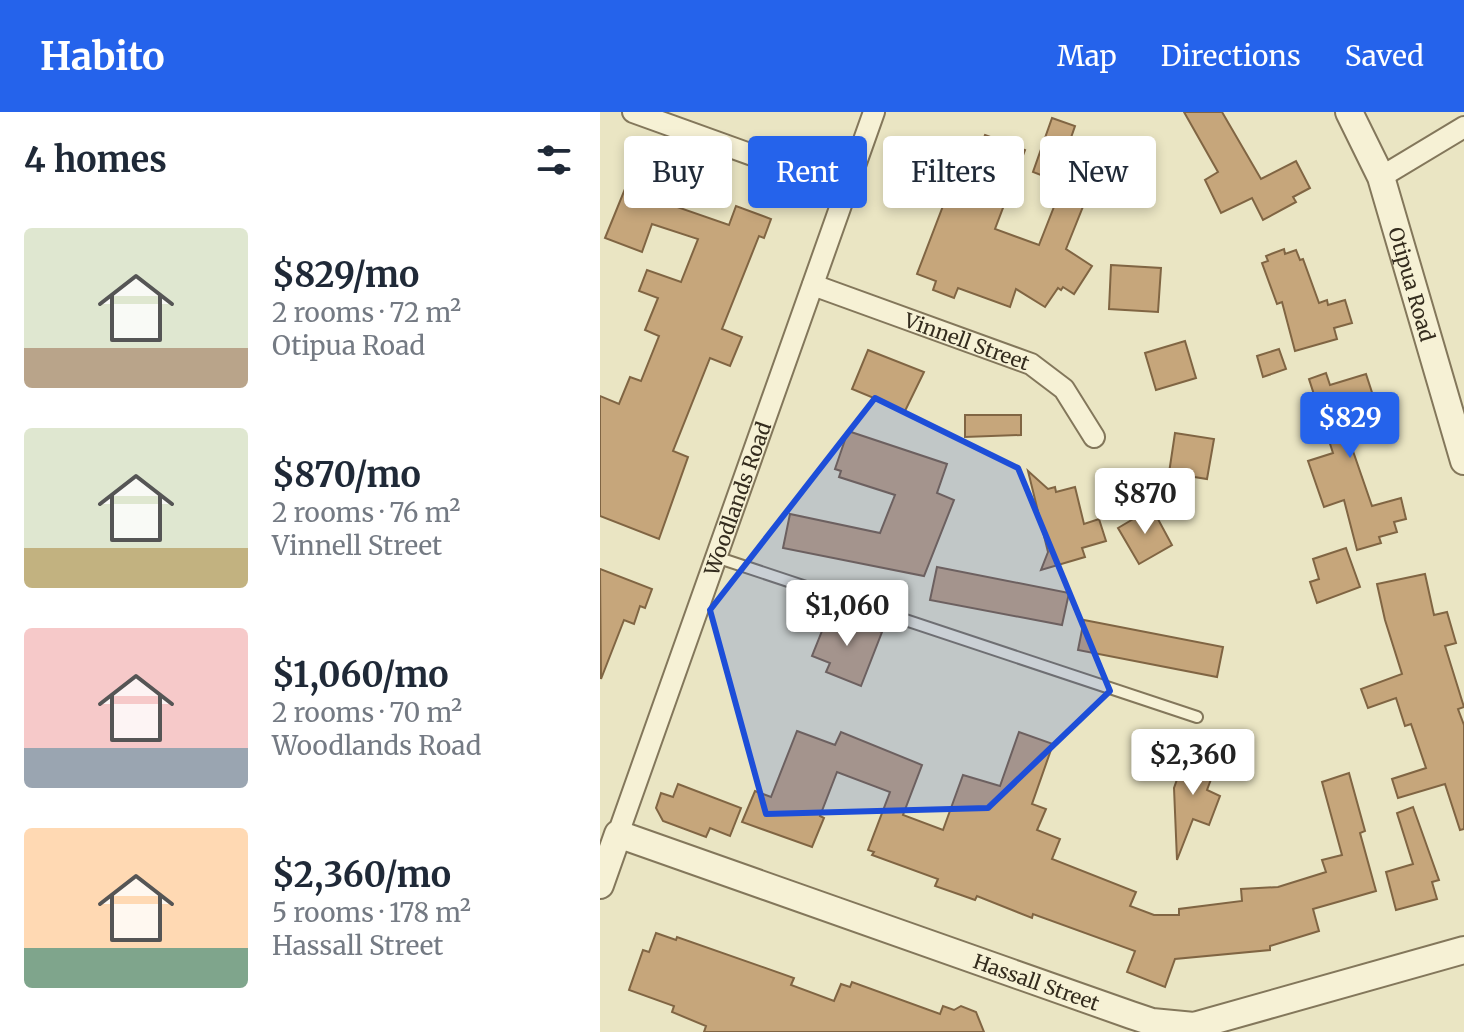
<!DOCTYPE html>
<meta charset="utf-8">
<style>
:root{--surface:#fff;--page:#f6f6f7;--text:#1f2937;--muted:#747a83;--accent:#2563eb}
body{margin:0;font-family:Merriweather,serif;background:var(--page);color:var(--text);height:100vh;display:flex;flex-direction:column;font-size:30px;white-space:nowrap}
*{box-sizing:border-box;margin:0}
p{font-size:26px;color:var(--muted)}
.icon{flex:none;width:44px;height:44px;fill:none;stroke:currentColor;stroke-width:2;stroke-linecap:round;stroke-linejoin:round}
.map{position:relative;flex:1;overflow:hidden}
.sheet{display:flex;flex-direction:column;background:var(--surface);width:600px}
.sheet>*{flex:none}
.guide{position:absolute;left:24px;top:24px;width:720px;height:72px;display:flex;gap:16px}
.price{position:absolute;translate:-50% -68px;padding:0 18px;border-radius:8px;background:#fff;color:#222;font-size:26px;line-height:52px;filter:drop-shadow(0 2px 4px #0008)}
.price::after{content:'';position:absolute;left:50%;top:48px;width:24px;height:18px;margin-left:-12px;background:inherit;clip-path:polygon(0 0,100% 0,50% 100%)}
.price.current{background:var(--accent);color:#fff}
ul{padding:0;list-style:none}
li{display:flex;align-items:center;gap:24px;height:200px;padding:0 24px}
li span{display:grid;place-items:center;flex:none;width:224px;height:160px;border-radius:8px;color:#555}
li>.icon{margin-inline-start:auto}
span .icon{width:96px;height:96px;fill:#fffc;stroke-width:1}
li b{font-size:34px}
h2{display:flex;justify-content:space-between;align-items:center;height:96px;padding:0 24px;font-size:34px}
.chip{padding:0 28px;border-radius:8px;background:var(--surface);box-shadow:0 4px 12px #0003;font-size:28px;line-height:72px}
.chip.current{background:var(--accent);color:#fff}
header{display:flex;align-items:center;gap:48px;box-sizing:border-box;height:112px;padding:0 40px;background:var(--accent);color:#fff}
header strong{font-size:38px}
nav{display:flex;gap:44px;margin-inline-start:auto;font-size:28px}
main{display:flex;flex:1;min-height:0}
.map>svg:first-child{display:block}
.building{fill:#c6a67b;stroke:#806543;stroke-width:2}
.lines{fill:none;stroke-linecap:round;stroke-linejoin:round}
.service-casing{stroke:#83775b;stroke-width:14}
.minor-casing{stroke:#83775b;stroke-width:24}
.tertiary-casing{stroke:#83775b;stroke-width:30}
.service{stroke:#f6f1d5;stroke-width:10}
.minor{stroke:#f6f1d5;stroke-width:20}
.tertiary{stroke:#f6f1d5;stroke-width:26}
.marked{fill:#1d4ed8;fill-opacity:0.2;stroke:#1d4ed8;stroke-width:6;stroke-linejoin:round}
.labels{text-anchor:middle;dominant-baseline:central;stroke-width:6;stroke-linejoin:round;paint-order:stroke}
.street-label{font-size:20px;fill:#342c1e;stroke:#f2eed1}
</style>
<header>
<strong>Habito</strong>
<nav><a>Map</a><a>Directions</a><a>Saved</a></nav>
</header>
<main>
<section class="sheet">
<h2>4 homes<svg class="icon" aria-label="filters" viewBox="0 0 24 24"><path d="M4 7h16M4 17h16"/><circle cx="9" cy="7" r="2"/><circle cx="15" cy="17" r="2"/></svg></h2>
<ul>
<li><span style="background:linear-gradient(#dfe7d0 75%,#b9a48a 0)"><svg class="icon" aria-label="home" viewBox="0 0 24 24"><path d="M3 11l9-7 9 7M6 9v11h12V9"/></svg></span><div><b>$829/mo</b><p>2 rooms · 72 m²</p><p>Otipua Road</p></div></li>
<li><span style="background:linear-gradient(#dfe7d0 75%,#c2b280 0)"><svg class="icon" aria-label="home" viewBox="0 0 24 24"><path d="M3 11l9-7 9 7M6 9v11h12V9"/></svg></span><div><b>$870/mo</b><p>2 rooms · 76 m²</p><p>Vinnell Street</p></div></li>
<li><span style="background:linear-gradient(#f6c9c9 75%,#9aa5b1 0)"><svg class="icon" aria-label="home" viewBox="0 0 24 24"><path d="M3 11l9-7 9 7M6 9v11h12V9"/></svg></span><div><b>$1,060/mo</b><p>2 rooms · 70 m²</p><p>Woodlands Road</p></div></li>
<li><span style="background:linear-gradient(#ffd9b3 75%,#7fa58c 0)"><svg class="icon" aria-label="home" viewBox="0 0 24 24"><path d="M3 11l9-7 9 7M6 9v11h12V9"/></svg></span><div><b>$2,360/mo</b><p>5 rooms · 178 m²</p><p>Hassall Street</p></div></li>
</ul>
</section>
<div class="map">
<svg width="864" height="920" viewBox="0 0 864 920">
<rect width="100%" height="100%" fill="#eae5c3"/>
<g class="building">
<path d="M584,0H622L661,67L696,49L710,76L693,85L696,90L663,108L652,86L621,101L605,68L618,60Z"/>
<path d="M452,6L475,14L456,69L433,60Z"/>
<path d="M385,23L425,38L395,117L439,133L459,82L484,92L466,137L492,154L474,182L463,175L461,178L458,176L445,195L416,177L410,195L358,176L354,186L333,178L336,169L317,162L351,73L364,78Z"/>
<path d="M29,67L54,77L51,86L129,113L136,94L171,107L164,126L159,124L122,217L142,225L130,254L110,246L73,339L88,345L59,427L0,404V284L19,292L30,265L41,269L59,224L45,218L58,186L39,179L47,158L81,170L98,127L52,112L42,140L5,126Z"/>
<path d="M684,137L685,142L696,138L700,148L703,147L719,191L727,188L728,193L745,188L752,211L734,216L737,227L695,239L682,190L677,192L662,151L668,149L666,144Z"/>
<path d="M511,153L561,156L558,200L509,197Z"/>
<path d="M585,229L596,266L556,278L545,241Z"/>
<path d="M679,237L686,257L663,265L657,244Z"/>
<path d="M268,238L324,260L305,299L252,277Z"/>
<path d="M726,261L730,273L766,262L780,305L744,313L772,394L801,386L806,407L794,410L797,420L779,425L781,431L757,438L744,388L724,395L708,349L733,341L709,267Z"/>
<path d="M365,303H421V323L365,325Z"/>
<path d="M248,319L347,352L337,381L354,388L324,464L183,436L190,402L280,421L295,383L239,365L241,359L235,357Z"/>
<path d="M575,321L614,327L607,367L569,361Z"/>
<path d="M428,359L448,377L455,375L456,380L475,375L484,412L499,407L506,429L482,436L485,445L441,458L448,440Z"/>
<path d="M552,396L572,433L539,452L518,416Z"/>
<path d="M746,436L760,475L717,491L710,470L719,467L713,447Z"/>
<path d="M337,455L469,481L462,513L330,488Z"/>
<path d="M0,457L52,477L45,496L40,494L34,512L24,508L1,567Z"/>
<path d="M825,462L834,503L847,500L856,531L845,534L864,595L858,597L864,613V717L860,718L845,672L798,686L792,667L826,656L811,612L805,614L796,586L768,596L761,577L802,562L785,508L777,472Z"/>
<path d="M230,499L282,520L261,574L226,560L230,551L212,544Z"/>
<path d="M484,508L623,535L617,565L478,538Z"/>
<path d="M197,619L235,633L241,620L322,653L303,703L343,718L363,663L400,674L419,620L453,632L432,692L446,697L437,718L460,727L452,747L536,780L530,794L554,803H579V797L642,789L641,777L678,775L726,760L722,748L742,743L722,670L749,661L765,719L760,721L776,779L713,797L719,819L670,834V838L575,847L565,875L527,860L535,839L433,802L432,806L377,784L375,788L361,783L335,774L338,767L272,743L274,740L268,738L290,680L237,660L220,704L224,706L212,735L142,710L155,679L171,685Z"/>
<path d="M586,642L616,654L607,678L620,684L609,713L593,707L577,748L574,676Z"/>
<path d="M78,672L141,696L130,724L110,716L106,725L63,709L56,696L61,681L73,685Z"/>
<path d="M813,695L839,768L832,770L837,787L796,798L786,760L813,752L797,701Z"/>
<path d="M56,821L76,828L77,825L194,866L191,873L234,889L241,872L250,875L252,870L340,902L343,894L354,898L361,894L376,900L384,920H104L106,914L72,900L74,894L29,878L43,838L49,840Z"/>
</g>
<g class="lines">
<defs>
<path id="service" d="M116,445L597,605"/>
<g id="minor">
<path d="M33,0L247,77"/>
<path d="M781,65L864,15"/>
<path id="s1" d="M213,173L431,252L464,277L494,325"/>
<path id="s2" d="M18,722L274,0"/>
</g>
<g id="tertiary">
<path id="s3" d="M749,0L781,65L864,349"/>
<path id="s4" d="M0,773L18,722L531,903L552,910L594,914L864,838"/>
</g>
</defs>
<use href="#service" class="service-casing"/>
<use href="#minor" class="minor-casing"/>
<use href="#tertiary" class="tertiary-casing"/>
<use href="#service" class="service"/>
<use href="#minor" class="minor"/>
<use href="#tertiary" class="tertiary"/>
</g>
<path class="marked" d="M275,286L418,356L510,579L388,696L166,702L110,498Z"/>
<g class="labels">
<g class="street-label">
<text stroke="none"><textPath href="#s3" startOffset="184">Otipua Road</textPath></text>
<text stroke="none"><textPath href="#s1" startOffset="164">Vinnell Street</textPath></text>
<text stroke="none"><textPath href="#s2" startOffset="356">Woodlands Road</textPath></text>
<text stroke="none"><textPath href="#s4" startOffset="498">Hassall Street</textPath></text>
</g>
</g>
</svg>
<b class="price current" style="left:750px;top:348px">$829</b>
<b class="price" style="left:545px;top:424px">$870</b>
<b class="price" style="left:247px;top:536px">$1,060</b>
<b class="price" style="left:593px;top:685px">$2,360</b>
<div class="guide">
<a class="chip">Buy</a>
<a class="chip current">Rent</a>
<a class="chip">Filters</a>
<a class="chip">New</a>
</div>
</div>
</main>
